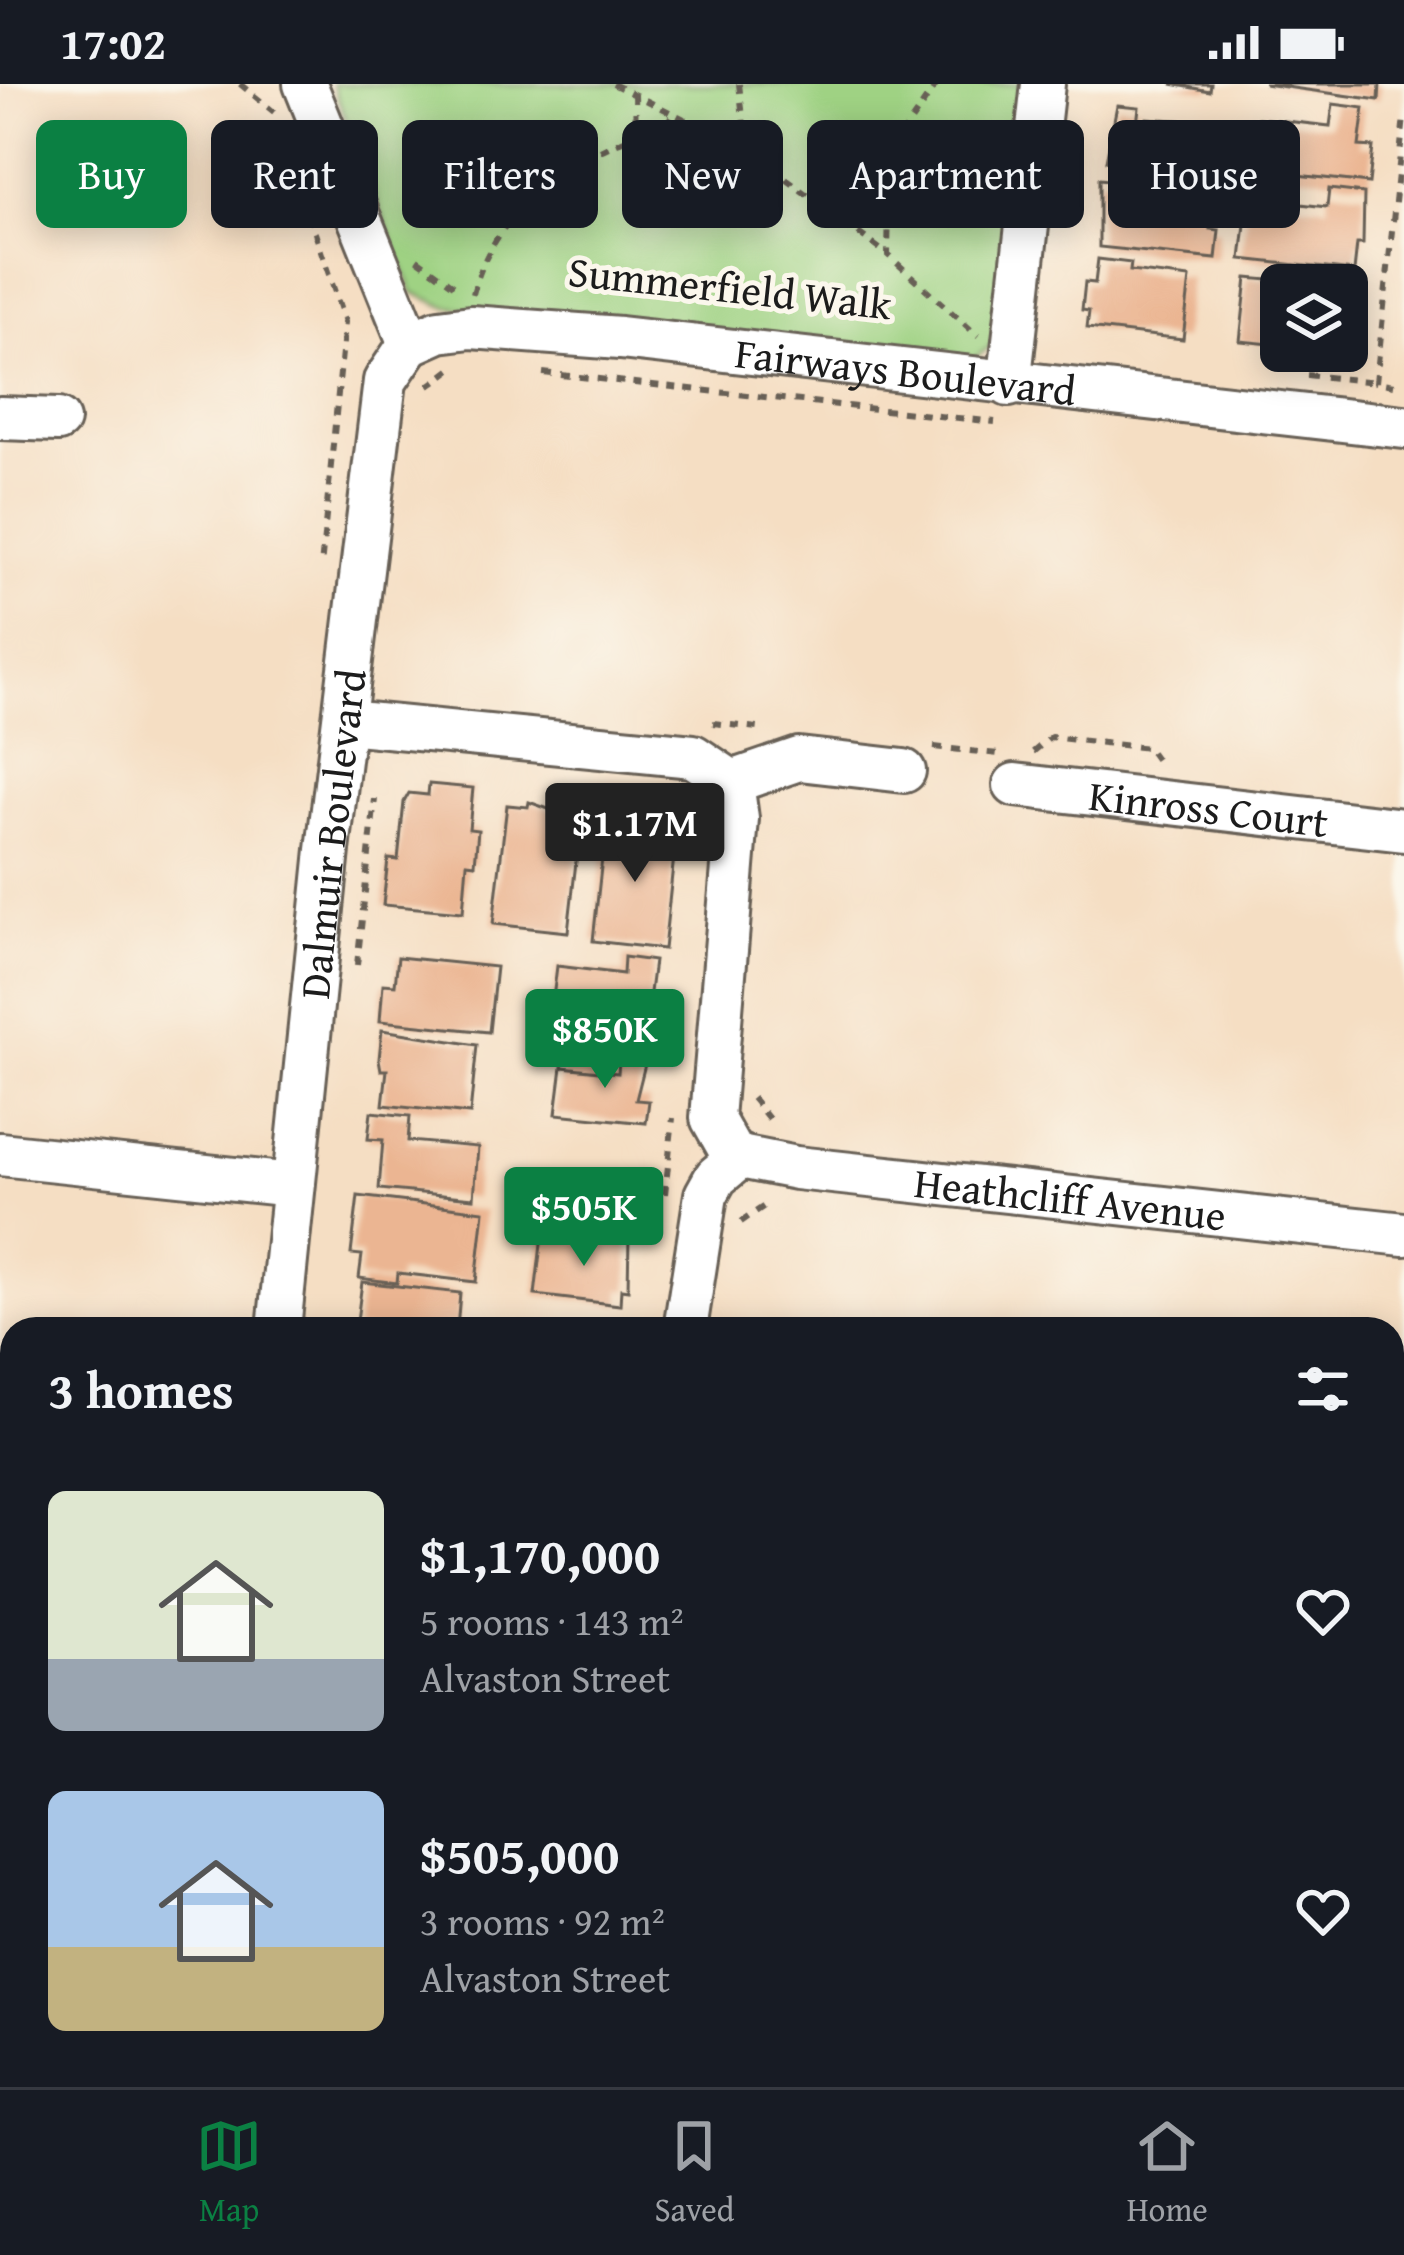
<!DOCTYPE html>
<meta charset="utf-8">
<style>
:root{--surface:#171b24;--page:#20242c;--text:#f1f3f6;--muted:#9ea1a6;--line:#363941;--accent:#0b8043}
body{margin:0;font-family:"Gentium Book Plus",serif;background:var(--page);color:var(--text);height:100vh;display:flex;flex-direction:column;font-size:45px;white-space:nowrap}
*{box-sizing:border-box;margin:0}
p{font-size:39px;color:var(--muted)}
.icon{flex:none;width:66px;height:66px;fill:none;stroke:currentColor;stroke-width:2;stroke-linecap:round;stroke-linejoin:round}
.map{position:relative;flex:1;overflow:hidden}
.sheet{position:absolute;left:0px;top:1233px;width:1404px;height:771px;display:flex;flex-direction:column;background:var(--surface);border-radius:36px 36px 0 0;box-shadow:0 6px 30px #0003}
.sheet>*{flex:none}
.banner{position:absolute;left:36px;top:36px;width:1332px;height:108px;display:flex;gap:24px}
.controls{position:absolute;left:1260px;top:180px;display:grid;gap:24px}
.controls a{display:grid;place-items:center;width:108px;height:108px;border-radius:18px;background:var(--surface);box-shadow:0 6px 30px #0003;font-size:60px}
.price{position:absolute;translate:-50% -102px;padding:0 27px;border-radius:12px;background:var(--accent);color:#fff;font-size:39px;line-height:78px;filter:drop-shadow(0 3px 6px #0008)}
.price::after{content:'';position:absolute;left:50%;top:72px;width:36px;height:27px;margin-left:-18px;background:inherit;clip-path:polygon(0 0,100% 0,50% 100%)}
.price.on{background:#222;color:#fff}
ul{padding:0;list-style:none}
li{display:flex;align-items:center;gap:36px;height:300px;padding:0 48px}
li span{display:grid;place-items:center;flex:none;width:336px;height:240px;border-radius:18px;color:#555}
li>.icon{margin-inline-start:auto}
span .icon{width:144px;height:144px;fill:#fffc;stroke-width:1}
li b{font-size:51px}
h2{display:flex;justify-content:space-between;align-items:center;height:144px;padding:0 48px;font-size:51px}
.tag{padding:0 42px;border-radius:18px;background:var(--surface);box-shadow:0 6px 30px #0003;font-size:42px;line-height:108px}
.tag.on{background:var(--accent);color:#fff}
.status{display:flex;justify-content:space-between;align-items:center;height:84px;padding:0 60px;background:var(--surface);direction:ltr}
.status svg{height:33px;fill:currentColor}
.tabs{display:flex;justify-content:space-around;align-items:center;height:168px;border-top:3px solid var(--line);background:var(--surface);font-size:33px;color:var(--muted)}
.tabs a{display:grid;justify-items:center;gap:6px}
.tabs .on{color:var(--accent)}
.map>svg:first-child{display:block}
.green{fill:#9fd283;stroke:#5e7750;stroke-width:3}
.building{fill:#ebb592}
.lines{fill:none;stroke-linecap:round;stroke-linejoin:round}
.minor-casing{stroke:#686056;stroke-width:48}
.path{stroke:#686056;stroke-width:6;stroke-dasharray:9 9;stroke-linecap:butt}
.minor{stroke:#fff;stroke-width:42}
.labels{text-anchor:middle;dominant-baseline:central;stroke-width:10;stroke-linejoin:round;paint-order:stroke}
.street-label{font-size:42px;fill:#1c1c1c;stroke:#fbf7ec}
</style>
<div class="status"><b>17:02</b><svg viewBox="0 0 49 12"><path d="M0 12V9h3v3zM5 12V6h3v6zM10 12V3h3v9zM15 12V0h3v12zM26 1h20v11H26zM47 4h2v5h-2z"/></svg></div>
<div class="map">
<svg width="1404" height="2003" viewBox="0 0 1404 2003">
<rect width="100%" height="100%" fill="#fbf7ec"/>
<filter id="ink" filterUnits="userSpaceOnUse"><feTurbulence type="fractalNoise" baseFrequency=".00833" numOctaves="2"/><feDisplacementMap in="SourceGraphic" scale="24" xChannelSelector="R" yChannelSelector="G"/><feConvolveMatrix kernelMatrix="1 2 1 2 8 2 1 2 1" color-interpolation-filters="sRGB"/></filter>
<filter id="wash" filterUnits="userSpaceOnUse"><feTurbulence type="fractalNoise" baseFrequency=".004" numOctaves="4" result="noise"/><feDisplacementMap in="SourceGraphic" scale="48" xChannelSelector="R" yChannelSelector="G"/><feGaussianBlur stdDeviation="2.7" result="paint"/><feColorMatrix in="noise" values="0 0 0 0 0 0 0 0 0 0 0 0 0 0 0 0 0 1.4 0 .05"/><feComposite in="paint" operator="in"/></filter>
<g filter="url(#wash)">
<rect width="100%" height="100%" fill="#f5dec3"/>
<g class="green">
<path d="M332,0H1023L1000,241L990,263L972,276L446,223L412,208Z"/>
<path d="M0,1946L12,1947V1992H428L531,2003H0Z"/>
</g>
<g id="blocks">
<g class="building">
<path d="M1171,0H1211L1210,7Z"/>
<path d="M1264,0H1380L1379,16Z"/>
<path d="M1333,20L1364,24L1359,62L1373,63L1369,99L1253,86L1259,34L1330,42Z"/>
<path d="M1117,21L1139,23L1136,49L1146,51L1147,34L1189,37L1187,56L1193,57L1195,42L1216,43L1215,63L1231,64L1228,102L1199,99L1200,85L1106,77Z"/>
<path d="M1099,95L1130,98L1128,114L1212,123L1210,145L1219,146L1216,175L1099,163Z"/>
<path d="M1329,105L1364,109L1363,160H1357L1354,187L1241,175L1248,114L1327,123Z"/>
<path d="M1098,175L1131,179L1130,187L1190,194L1183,255L1087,244L1089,227L1082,226L1085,198L1095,199Z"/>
<path d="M1316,191L1348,195L1347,201H1314Z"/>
<path d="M1247,194L1281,197V261L1240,257Z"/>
<path d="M1347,223H1356L1350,278L1347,277Z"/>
<path d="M429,700L473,704L469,745L478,746L475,780L467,779L463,828L383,821L388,775L398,776L404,718L409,709L428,711Z"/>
<path d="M529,718L557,728L553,767L577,769L568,848L493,840L507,721L528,723Z"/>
<path d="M606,737L677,744L664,865L593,857Z"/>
<path d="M398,873L496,883L489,948L380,937L383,900L395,901Z"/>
<path d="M624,873L654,877L647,932L656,933L653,960L549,947L557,882L623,890Z"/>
<path d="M382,946L477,961L470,1030L383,1021L387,986H381L379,975Z"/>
<path d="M620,965L648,968L636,1016L649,1017L646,1039L556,1030L562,983L618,989Z"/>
<path d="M371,1028L410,1032L408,1057L478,1063L474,1114L379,1105L383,1056L368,1055Z"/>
<path d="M358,1112L484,1127L476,1198L398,1189L397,1199L359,1194L362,1171L351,1170Z"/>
<path d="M598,1149L629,1152L628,1206L621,1205L620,1221L535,1211L542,1152L597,1158Z"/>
<path d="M362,1198L460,1209L457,1245H356Z"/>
<path d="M522,1238L557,1242V1245H521Z"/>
</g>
</g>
</g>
<g filter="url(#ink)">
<use href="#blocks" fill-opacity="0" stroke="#686056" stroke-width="3"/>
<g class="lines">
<defs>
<g id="minor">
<path d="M305,0L410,260"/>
<path id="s1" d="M410,260L439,247L471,243L620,254L1404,343"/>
<path d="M1009,301L1043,0"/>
<path d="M0,334L58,336"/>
<path d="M346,638L693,672L732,698L737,735L712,1034L730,1066L740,1073L716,1093L706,1111L685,1245"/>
<path d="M732,698L799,675L904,687"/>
<path id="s2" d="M1015,701L1404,746"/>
<path d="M0,1070L292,1101"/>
<path id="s3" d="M740,1073L796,1084L1404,1150"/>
<path id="s4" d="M279,1245L328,766L385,297L410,260"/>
<path d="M1392,1546L1404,1548"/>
<path d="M0,1881L12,1882"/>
<path d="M1392,1931L1404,1918"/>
<path d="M1089,1992L1196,2003"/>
</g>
</defs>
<use href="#minor" class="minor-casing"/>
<g class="path">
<path d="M240,0L274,28"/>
<path d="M613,0L747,66L888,171"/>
<path d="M739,0L747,66"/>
<path d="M937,0L890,68L888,171L978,252"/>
<path d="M635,9L636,51"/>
<path d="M286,63L345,238L321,483"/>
<path d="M417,175L459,205"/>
<path d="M473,210C496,118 581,66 666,42L674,27"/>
<path d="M543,289L995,338"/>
<path d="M1307,291L1376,298"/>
<path d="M1394,301L1376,298L1404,33"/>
<path d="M429,302L452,285"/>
<path d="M713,639L766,645"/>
<path d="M934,663L998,670"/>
<path d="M1033,668L1051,653L1148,664L1161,682"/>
<path d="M676,709L698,736"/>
<path d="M357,881L375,715"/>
<path d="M752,1014L774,1041"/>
<path d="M665,1110L673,1034"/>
<path d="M741,1138L770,1118"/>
<path d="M1392,1804L1404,1691"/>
<path d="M1380,1992L1404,1995"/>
</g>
<use href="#minor" class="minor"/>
</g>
</g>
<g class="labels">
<g class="street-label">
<text transform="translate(730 203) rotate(6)">Summerfield Walk</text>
<text stroke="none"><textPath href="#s1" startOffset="501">Fairways Boulevard</textPath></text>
<text stroke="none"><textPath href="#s2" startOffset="195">Kinross Court</textPath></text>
<text stroke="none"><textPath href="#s4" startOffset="498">Dalmuir Boulevard</textPath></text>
<text stroke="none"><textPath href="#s3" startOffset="333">Heathcliff Avenue</textPath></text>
</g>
</g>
</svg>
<div class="controls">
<a><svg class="icon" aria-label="layers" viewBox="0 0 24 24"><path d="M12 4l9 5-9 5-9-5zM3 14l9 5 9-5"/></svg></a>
</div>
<b class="price on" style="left:635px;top:801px">$1.17M</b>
<b class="price" style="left:605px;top:1007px">$850K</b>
<b class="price" style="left:584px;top:1185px">$505K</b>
<div class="banner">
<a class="tag on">Buy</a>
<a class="tag">Rent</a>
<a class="tag">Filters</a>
<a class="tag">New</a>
<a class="tag">Apartment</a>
<a class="tag">House</a>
</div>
<section class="sheet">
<h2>3 homes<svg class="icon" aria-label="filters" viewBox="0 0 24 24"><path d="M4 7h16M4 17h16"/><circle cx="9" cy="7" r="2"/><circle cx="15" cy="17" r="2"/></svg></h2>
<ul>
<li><span style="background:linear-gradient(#dfe7d0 70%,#9aa5b1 0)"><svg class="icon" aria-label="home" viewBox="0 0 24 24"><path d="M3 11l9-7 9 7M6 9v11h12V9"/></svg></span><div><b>$1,170,000</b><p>5 rooms · 143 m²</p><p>Alvaston Street</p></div><svg class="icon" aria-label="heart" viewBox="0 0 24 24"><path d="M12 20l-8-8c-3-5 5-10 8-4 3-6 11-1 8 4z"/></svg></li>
<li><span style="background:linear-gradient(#a9c7e8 65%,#c2b280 0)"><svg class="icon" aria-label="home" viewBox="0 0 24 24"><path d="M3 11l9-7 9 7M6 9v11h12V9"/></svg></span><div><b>$505,000</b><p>3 rooms · 92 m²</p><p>Alvaston Street</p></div><svg class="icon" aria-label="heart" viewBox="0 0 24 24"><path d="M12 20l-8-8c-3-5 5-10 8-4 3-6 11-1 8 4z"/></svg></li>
</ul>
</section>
</div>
<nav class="tabs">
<a class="on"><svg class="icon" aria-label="map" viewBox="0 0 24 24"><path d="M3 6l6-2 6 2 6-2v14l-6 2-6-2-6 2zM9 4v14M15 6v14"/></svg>Map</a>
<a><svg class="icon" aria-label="saved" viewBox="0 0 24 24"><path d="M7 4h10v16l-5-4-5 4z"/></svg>Saved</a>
<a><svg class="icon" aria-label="home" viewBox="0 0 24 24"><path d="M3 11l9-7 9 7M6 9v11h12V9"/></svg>Home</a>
</nav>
